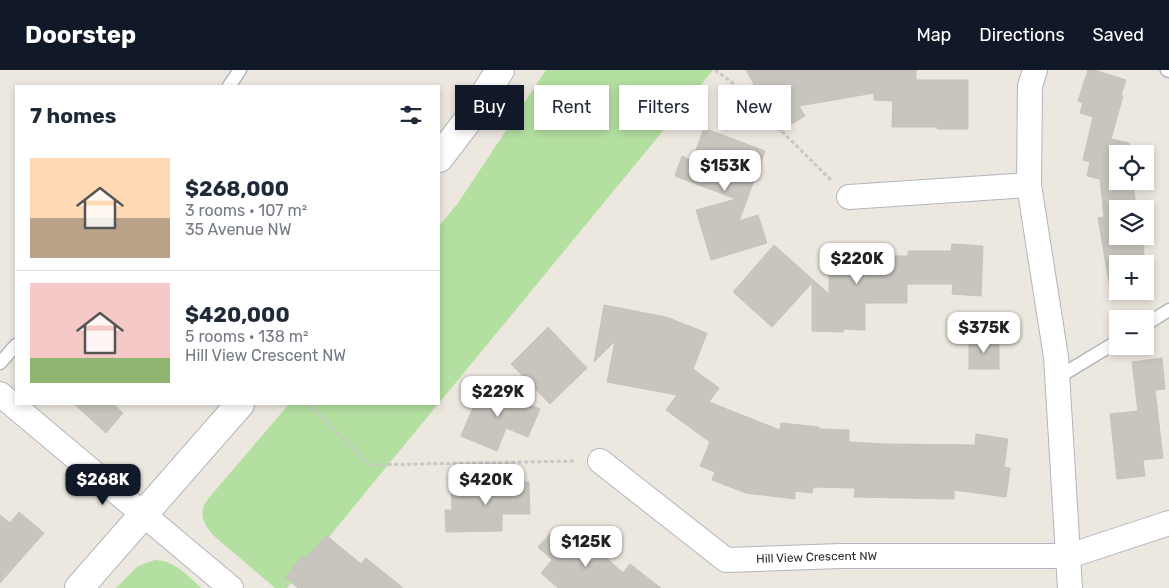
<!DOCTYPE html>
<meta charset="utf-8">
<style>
:root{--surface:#fff;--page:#f6f6f7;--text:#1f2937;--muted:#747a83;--line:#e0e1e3;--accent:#111827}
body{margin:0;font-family:Rubik,sans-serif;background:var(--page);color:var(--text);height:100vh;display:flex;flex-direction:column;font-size:19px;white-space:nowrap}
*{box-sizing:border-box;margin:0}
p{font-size:16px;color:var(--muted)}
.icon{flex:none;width:28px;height:28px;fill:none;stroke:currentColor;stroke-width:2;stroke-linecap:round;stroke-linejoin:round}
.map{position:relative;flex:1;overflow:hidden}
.drawer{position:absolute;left:15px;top:15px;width:425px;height:320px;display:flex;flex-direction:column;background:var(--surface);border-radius:0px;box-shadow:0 2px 8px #0003}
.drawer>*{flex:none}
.banner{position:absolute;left:455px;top:15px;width:475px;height:45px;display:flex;gap:10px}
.controls{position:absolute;left:1109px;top:75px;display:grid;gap:10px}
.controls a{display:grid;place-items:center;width:45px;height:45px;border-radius:0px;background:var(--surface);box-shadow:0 2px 8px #0003;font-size:25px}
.price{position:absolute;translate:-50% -42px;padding:0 11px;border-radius:10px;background:#fff;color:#222;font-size:16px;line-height:32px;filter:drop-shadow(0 1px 2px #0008)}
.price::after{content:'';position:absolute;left:50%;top:30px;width:15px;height:11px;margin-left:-8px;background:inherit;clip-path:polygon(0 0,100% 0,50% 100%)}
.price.on{background:var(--accent);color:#fff}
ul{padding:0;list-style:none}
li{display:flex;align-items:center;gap:15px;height:125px;padding:0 15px}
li+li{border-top:1px solid var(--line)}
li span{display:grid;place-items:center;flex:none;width:140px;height:100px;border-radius:0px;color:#555}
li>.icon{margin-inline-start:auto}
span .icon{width:60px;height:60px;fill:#fffc;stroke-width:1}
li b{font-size:21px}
h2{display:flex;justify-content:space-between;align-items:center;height:60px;padding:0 15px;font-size:21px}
.tag{padding:0 18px;border-radius:0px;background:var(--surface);box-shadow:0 2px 8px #0003;font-size:18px;line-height:45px}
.tag.on{background:var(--accent);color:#fff}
header{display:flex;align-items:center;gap:30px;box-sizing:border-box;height:70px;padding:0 25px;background:var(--accent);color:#fff}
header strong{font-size:24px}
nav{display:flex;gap:28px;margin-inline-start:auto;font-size:18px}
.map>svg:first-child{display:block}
.green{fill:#b3dfa0}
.building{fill:#c8c5be;stroke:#c8c3b9}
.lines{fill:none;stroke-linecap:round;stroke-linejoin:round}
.service-casing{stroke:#b3b5be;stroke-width:15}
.minor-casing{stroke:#b3b5be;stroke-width:26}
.tertiary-casing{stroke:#b3b5be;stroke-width:30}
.path{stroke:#c8c8c8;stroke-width:3;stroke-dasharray:4 2.5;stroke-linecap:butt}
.service{stroke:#fff;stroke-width:12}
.minor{stroke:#fff;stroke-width:24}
.tertiary{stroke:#fff;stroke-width:28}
.labels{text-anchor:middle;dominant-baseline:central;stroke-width:4;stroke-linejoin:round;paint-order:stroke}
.street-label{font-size:12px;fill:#2c2c2c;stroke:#fff}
</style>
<header>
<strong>Doorstep</strong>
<nav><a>Map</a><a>Directions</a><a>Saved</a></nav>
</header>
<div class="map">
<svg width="1169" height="518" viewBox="0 0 1169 518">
<rect width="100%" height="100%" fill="#ece7df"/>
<g class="green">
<path d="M546,0H713L439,333V156L458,133Z"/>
<path d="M289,334H438L287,518H275L213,465C203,454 198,442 208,429Z"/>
<path d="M155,490C174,490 188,506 201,518H116L138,496Z"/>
</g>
<g class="building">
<path d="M746,0H916V10H968V59H937V57H892L893,31L874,30V23L799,36L805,46L780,61Z"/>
<path d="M1088,0H1095L1126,10L1121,25L1123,26L1111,69L1129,73L1130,84H1118V111H1133L1136,139H1118V166H1142L1145,194H1118V221H1145V194L1149,223L1115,230L1113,217L1110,218L1098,148L1104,147L1100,109L1087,106L1090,92L1083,90L1093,47L1080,43L1083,33L1078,31Z"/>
<path d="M704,58L765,81L739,151L758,145L767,173L711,190L696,140L736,129L675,106L682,86L692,91Z"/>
<path d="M952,174L983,176L981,226L952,224L953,214H907V233H865V260L844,259L843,262L812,261V213L772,257L733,222L774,175L829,224V200L876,201V186H908V181H951Z"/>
<path d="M604,235L666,247L707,263L693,299L719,318L709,332L780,360L781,353L819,357V359L849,360V372L885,374L975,375L976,364L1008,369L1004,397L1010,398L1006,427L954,420V429L854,427L855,418L813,417L812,423L795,421V429L746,423L712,410L715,402L700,396L710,372L666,340L677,325L607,312L615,271L594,292Z"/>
<path d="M548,257L587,298L550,334L511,294Z"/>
<rect x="969" y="268" width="30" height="31"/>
<path d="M1162,288L1165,319L1155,320L1163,388L1143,390L1145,406L1117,409L1110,344L1138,341L1132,292Z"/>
<path d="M482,316L540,339L528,367L506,358L497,381L461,366Z"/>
<path d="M74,334H113L123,343L106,363Z"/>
<path d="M529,412L530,444H502V461L446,462L445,440H452L451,414Z"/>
<path d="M19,442L44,463L0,513V445L10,453Z"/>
<path d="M556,457L593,490L600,482L623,503L630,494L661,518H558L541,503L552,490L538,477Z"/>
<path d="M326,465L361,494L366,488L403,518H298L285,507L303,485L306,488Z"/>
</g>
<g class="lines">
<defs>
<g id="service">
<path d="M1167,0L1169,1"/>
<path d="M229,16L240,0"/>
<path d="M1145,255L1169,240"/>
<path d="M0,293L16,275"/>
<path d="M1057,308L1118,271"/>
</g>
<g id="minor">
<path d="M1035,0L1030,16L1029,115L1056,287L1070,518"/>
<path d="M849,127L1029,115"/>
<path d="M0,324L231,518"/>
<path id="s1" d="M600,391L726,490L841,486H1069L1169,453"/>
</g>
<g id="tertiary">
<path d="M439,88L472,45L500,0"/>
<path d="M79,518L240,334"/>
</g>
</defs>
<use href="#service" class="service-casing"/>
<use href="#minor" class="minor-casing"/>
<use href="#tertiary" class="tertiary-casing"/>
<g class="path">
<path d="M715,0L734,14L832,111"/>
<path d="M309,334L370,395L575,391"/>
</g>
<use href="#service" class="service"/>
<use href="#minor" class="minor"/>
<use href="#tertiary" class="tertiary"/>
</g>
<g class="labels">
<g class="street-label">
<text stroke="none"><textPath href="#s1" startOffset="251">Hill View Crescent NW</textPath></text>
</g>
</g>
</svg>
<div class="controls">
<a><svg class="icon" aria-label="locate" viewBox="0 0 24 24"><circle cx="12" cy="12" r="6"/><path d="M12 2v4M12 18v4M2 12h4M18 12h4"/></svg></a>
<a><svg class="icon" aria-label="layers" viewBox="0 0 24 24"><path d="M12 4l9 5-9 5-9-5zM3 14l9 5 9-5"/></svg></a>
<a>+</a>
<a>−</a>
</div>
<b class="price" style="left:725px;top:122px">$153K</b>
<b class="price" style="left:857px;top:215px">$220K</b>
<b class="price" style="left:984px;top:284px">$375K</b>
<b class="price" style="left:498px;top:348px">$229K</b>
<b class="price on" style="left:103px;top:436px">$268K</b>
<b class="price" style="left:486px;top:436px">$420K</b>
<b class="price" style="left:586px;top:498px">$125K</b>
<div class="banner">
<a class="tag on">Buy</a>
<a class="tag">Rent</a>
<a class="tag">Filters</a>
<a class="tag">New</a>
</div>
<section class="drawer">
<h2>7 homes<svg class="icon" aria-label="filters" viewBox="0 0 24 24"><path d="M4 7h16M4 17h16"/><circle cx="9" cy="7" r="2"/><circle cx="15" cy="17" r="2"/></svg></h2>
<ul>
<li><span style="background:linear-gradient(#ffd9b3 60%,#b9a48a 0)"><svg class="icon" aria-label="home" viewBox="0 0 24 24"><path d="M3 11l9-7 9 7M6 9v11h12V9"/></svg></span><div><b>$268,000</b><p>3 rooms · 107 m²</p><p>35 Avenue NW</p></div></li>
<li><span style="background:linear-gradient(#f6c9c9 75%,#8fb573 0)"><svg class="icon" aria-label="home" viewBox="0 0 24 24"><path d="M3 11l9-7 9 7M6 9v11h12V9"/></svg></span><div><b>$420,000</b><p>5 rooms · 138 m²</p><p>Hill View Crescent NW</p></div></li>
</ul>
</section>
</div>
